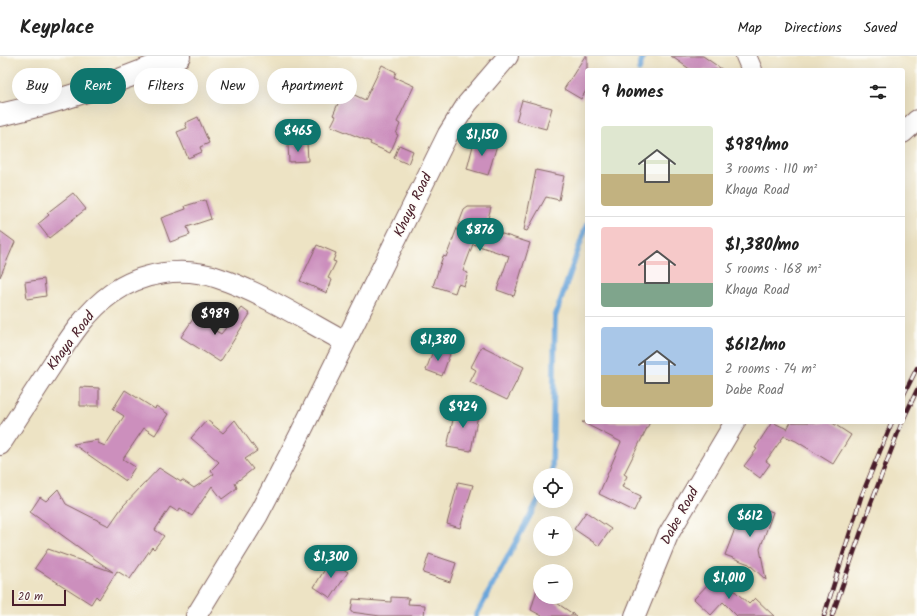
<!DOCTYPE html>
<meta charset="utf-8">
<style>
:root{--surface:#fff;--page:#f6f6f6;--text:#222;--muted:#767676;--line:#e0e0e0;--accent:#0f766e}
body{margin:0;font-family:Kalam,sans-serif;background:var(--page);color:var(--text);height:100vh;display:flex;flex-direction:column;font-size:15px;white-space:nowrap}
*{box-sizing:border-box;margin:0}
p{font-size:13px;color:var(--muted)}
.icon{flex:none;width:22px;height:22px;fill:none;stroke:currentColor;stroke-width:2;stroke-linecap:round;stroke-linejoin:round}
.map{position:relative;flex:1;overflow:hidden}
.sheet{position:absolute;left:585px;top:12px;width:320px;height:356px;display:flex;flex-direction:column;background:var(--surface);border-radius:4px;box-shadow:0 4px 16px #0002}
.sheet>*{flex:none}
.hud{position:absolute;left:12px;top:12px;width:380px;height:36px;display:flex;gap:8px}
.buttons{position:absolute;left:533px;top:412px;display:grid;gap:8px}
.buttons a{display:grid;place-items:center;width:40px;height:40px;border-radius:50%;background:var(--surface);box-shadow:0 4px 16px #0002;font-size:20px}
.scale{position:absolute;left:12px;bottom:10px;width:54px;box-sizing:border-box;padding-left:4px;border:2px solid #4a1f2b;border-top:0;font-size:11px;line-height:14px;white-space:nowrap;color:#4a1f2b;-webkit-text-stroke:3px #fdfcf7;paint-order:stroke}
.price{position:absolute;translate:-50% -34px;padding:0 9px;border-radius:14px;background:var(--accent);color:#fff;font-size:13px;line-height:26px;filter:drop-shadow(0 1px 2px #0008)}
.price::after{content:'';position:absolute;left:50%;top:24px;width:12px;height:9px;margin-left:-6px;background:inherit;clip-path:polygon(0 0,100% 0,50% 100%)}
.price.active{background:#222;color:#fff}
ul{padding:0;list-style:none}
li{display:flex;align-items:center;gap:12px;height:100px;padding:0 16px}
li+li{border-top:1px solid var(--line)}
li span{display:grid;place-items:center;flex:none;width:112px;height:80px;border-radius:4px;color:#555}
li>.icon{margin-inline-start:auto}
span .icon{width:48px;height:48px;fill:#fffc;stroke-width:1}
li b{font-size:17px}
h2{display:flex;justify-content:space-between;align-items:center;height:48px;padding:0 16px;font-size:17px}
.pill{padding:0 14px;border-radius:18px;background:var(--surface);box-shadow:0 4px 16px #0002;font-size:14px;line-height:36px}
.pill.active{background:var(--accent);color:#fff}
header{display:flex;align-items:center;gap:24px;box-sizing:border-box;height:56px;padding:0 20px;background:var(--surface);border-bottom:1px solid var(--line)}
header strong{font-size:19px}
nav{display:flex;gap:22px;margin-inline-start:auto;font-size:14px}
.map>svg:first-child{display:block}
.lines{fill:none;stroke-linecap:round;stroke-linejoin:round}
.stream{stroke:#69a5da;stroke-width:5.5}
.building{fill:#cc8fbd}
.street-casing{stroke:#836461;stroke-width:22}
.secondary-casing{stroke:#836461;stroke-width:24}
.street{stroke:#fff;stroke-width:20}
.secondary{stroke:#fff;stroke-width:22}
.rail-casing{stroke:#4a1f2b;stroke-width:4.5}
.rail{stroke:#fdfcf7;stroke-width:3;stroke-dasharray:9;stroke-linecap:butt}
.labels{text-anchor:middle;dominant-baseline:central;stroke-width:3;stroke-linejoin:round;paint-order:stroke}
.street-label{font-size:14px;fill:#4a1f2b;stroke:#fdfcf7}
</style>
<header>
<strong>Keyplace</strong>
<nav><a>Map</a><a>Directions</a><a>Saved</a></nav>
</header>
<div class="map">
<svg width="917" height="560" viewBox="0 0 917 560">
<rect width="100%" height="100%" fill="#fdfcf7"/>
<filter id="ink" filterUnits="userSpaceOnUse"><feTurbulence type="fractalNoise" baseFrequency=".025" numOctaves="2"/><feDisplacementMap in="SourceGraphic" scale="8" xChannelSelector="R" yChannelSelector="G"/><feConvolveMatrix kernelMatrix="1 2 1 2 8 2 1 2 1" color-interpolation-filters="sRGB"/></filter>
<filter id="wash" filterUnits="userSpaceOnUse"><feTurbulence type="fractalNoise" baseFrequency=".012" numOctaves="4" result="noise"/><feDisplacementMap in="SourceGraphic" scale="16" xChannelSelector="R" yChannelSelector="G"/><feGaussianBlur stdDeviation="0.9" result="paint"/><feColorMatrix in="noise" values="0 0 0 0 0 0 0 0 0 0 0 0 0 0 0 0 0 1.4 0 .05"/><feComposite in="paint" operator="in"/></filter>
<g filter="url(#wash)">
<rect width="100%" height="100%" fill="#ede3c4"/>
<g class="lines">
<g class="stream">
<path d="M639,14L643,0"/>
<path d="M552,419L555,261L587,168"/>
<path d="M476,560L540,441"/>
</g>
</g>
<g id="blocks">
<g class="building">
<path d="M585,0H587V33L581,43L564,33Z"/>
<path d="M671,0H703L723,14H691Z"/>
<path d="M382,9L396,16L394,21L414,30L397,66L400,68L396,78L398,79L390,97L370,88L371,86L331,70L336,60L333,59L344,34L365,44Z"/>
<path d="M522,44L552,52L546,73L516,65Z"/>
<path d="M198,61L209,87L200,91L202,96L188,102L177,76L187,72L185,67Z"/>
<path d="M475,82L497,89L488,119L467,113Z"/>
<path d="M307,87L308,105L289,106L288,89Z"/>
<path d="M399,89L413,95L408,108L394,102Z"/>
<path d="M536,114L564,120L559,144L546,141L527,175L524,174Z"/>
<path d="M73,137L86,153L49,182L38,168L49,159L47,157Z"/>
<path d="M205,144L211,163L187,171L190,179L170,186L161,162L186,153L185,150Z"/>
<path d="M468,151H491L486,170L491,171L490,174L530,187L514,240L497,234L509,200L473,188L463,215L468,217L464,230L458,228L455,237L433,230L443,200L446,201L464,154Z"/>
<path d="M0,175L15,186L0,221Z"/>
<path d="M317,189L336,197L333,205L336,206L328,222L332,224L327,237L300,225Z"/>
<path d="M44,223L46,240L27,243L25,226Z"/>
<path d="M242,252L250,258L220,306L181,281L193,263L205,271L206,269L221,278Z"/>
<path d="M482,290L524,311L507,344L470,326L476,314L471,311Z"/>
<path d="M434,292L450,298L442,320L426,314Z"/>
<path d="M80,331L99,332V350H80Z"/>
<path d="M125,334L155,353L156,350L168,358L155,379L144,372L123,403L135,411L126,425L73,388L98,384V387L105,390L124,360L113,353Z"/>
<path d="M456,350L479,354L471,395L447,391Z"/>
<path d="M207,364L223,377L235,364L257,395L245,403L253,413L235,427L237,432L222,443L212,430L192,460L180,452L178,456L170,451L155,474L164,480L154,493L152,491L130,523L117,515L99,543L96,540L91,548L35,512L48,493L113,516L30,456L40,441L46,445L58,433L66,448L109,470L123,450L159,412L181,426L182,424L194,432L214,418L211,414L219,406L191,382Z"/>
<path d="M582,366H650L624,418L627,420L622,431L641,440L634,455L599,438L621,386Z"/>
<path d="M772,366L787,373L791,366H831L851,379L833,408L796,385L784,380L766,405L770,408L760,422L744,410L757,393L755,392Z"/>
<path d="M458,426L473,429L460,472L447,468Z"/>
<path d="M753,451H759L773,456L760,493L766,524L749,508L725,499L742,454L750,457Z"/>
<path d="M586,456L611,473L599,490L574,473Z"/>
<path d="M429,498L456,507L450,526L423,517Z"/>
<path d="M330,505L348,516L331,542L314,531Z"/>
<path d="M716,518L749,548L755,542L774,560H737L723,546L711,559L694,543L710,526L712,528Z"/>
<path d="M537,533L540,535V541H548L576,560H542L531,554Z"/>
<path d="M391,541L409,542L408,548L425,549L424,560H380L351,556L353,543L391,546Z"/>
</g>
</g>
</g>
<g filter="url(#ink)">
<use href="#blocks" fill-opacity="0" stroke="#836461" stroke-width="1"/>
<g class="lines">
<defs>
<g id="street">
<path d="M746,0L752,14"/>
<path d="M903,77L917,64"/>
<path d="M0,389C16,364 32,340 48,315C66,288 84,257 111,238C141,216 183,210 218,222C263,237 304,264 345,286"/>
<path d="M196,560L258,459L299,380L448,78L467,48L508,0"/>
<path d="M635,560L668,479L735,366"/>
</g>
<path id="secondary" d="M0,59C63,45 119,26 179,0"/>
</defs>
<use href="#street" class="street-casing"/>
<use href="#secondary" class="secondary-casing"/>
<use href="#street" class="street"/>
<use href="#secondary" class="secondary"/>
<defs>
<g id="rail">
<path d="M903,340L917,312"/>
<path d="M903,364L917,334"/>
<path d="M824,560L861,441L892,366"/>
<path d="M832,560L871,447L902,366"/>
</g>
</defs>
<use href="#rail" class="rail-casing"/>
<use href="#rail" class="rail"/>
</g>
</g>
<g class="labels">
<g class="street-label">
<text transform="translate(413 149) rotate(-64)">Khaya Road</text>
<text transform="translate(71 285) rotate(-53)">Khaya Road</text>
<text transform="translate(680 460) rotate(-61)">Dabe Road</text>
</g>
</g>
</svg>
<div class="buttons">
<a><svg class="icon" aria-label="locate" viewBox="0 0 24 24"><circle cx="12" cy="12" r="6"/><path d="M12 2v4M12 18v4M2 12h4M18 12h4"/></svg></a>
<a>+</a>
<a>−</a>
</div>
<div class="scale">20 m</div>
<b class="price" style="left:298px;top:97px">$465</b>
<b class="price" style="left:482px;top:101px">$1,150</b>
<b class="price" style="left:480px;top:196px">$876</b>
<b class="price active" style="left:215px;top:280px">$989</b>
<b class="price" style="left:438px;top:306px">$1,380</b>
<b class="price" style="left:463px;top:373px">$924</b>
<b class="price" style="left:750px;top:482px">$612</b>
<b class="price" style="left:331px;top:523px">$1,300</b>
<b class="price" style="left:729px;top:544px">$1,010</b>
<div class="hud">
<a class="pill">Buy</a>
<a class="pill active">Rent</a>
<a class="pill">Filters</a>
<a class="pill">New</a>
<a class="pill">Apartment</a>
</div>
<section class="sheet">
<h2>9 homes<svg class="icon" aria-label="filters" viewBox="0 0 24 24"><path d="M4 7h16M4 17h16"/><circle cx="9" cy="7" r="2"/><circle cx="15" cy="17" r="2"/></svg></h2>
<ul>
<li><span style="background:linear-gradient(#dfe7d0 60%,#c2b280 0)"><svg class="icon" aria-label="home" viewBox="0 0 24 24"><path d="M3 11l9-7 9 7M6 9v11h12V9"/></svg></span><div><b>$989/mo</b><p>3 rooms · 110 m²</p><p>Khaya Road</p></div></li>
<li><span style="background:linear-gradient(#f6c9c9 70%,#7fa58c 0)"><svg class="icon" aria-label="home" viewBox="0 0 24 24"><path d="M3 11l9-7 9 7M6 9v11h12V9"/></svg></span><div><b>$1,380/mo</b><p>5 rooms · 168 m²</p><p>Khaya Road</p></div></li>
<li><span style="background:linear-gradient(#a9c7e8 60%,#c2b280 0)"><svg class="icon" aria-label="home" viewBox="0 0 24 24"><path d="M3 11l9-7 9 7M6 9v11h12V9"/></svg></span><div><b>$612/mo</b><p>2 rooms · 74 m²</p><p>Dabe Road</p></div></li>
</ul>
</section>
</div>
